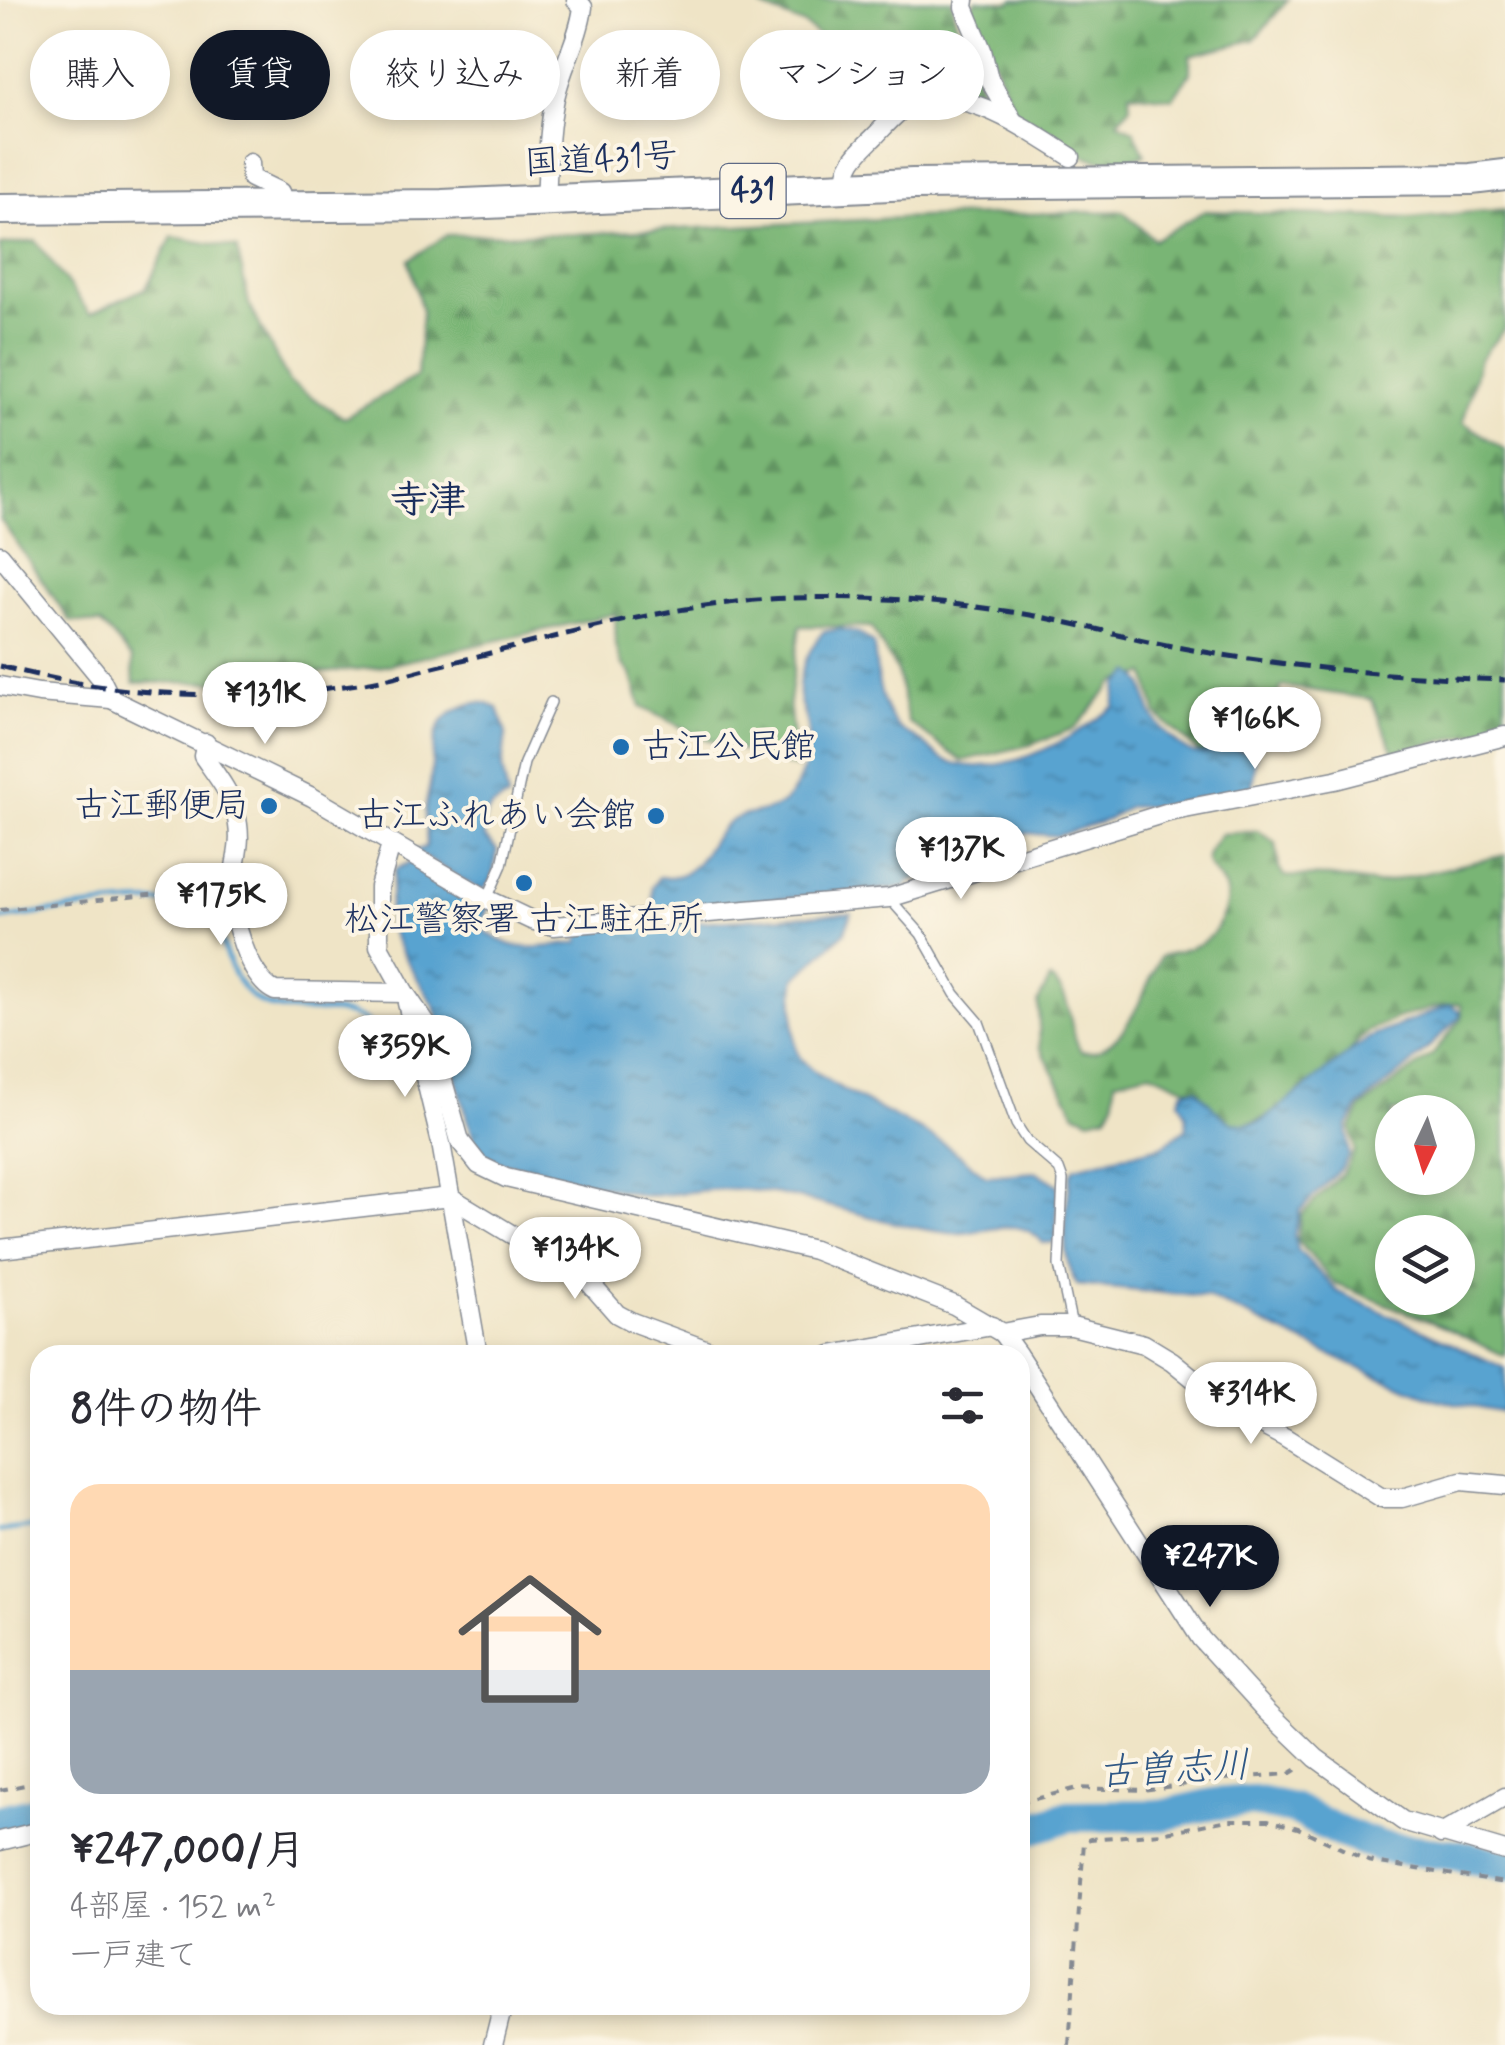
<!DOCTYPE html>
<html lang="ja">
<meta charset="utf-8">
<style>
:root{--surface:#fff;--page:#f7f7f7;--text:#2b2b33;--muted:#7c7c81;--accent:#111827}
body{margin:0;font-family:Mynerve,"Klee One",sans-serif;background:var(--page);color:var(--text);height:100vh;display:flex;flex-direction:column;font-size:38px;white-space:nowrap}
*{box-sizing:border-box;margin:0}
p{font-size:32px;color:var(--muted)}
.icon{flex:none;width:55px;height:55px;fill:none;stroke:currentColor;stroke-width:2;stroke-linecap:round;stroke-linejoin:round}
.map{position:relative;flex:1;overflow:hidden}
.side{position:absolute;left:30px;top:1345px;width:1000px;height:670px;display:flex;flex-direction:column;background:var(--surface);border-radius:30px;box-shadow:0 5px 15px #0003}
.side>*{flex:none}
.guide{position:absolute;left:30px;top:30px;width:1000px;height:90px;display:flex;gap:20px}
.needle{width:65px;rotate:184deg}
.fabs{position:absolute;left:1375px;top:1095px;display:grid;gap:20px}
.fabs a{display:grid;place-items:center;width:100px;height:100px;border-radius:50%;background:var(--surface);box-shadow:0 5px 15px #0003;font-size:50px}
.price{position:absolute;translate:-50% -85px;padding:0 22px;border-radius:35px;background:#fff;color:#222;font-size:32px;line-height:65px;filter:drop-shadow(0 2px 5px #0008)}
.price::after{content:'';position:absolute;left:50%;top:60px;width:30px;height:22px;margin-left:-15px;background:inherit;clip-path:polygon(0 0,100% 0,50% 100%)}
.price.selected{background:var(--accent);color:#fff}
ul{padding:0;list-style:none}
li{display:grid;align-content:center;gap:20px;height:530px;padding:0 40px}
li span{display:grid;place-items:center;height:310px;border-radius:30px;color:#555}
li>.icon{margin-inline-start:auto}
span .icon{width:180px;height:180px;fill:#fffc;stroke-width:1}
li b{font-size:42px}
h2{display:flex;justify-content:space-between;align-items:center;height:120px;padding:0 40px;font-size:42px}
.tag{padding:0 35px;border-radius:45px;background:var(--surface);box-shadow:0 5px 15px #0003;font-size:35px;line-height:90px}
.tag.selected{background:var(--accent);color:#fff}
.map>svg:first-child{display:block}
.forest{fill:url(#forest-firs);stroke:#4a7269;stroke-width:2.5;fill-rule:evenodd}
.water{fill:url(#water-ripples);stroke:#3a6997;stroke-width:2.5}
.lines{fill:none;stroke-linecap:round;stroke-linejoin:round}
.stream{stroke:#58a3d0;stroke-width:5}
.river{stroke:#58a3d0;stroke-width:32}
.service-casing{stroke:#858a92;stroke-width:12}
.minor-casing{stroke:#858a92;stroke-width:21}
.trunk-casing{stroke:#858a92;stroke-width:34}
.path{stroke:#858a92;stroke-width:4;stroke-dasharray:8 8;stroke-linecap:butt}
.service{stroke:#fff;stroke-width:9}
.minor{stroke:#fff;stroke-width:18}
.trunk{stroke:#fff;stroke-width:30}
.rail{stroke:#1b2f5e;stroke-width:5;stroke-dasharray:15 8;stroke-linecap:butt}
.poi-dot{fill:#1f6fb2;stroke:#fcf5e5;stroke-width:4}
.labels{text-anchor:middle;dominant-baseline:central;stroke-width:8;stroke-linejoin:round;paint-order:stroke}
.shield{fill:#fcf5e5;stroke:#5e6a86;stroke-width:2.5}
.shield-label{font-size:32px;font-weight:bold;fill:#1b2f5e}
.street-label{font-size:35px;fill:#1b2f5e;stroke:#fcf5e5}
.poi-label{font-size:35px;fill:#1b2f5e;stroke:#fcf5e5;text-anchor:end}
.neighbourhood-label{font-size:38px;font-weight:bold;fill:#1b2f5e;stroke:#fcf5e5}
.water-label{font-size:38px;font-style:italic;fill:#305886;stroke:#fcf5e5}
</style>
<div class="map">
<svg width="1505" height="2045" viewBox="0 0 1505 2045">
<defs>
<pattern id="forest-firs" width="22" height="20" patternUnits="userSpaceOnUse" patternTransform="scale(2.5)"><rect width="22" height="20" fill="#79b574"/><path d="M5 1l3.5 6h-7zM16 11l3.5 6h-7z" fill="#629462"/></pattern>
<pattern id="water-ripples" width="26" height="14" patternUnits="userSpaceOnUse" patternTransform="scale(2.5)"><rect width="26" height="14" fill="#58a3d0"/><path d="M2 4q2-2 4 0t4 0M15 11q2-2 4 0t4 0" fill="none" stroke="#4885ac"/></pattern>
</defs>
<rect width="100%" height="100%" fill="#fcf5e5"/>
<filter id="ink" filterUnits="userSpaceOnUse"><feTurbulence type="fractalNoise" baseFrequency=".01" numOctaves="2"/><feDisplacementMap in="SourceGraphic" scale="20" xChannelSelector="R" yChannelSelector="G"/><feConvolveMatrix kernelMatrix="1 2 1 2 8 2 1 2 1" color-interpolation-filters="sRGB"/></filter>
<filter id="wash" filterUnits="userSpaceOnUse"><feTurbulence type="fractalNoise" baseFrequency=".0048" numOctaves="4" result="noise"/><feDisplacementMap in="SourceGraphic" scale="40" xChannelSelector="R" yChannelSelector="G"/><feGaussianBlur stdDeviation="2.25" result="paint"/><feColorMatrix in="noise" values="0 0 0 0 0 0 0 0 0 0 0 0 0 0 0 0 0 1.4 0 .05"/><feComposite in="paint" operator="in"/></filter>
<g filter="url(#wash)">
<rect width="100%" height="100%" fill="#efe4c6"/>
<g class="forest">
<path d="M760,0H952L956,22L986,100L950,89L875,79L805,25L762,7Z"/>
<path d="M976,0L1010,3L1014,0H1288L1254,40L1190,55V73L1173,98L1129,93L1130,107L1118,122L1134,131L1145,155C1080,176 1070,138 1016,114L971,7Z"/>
<path d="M1505,209V328L1480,359L1463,422L1505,450V727L1394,752L1371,699L1282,686L1263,729L1200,753L1157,715L1146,674L1115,682L1075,728L1030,745L962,761L908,722L897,671L871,627L800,626L789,702L796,768L704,738L641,707L631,674L621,663L616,645L615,614L379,667L234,682L134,683L132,658L101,624L70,621L0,519V245L36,241L90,314L146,288L172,237L237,248L249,304L289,382L344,418L417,376L422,312L409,260L447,235L576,234L921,217L1123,211L1154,240L1205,211L1410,218Z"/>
<path d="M1258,831L1276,843L1279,868L1284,876L1330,877L1377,884L1505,855V1356L1442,1326L1335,1284L1297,1240L1301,1215L1344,1172L1355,1150L1351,1128L1361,1108L1433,1054L1462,1018L1461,1004C1446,1001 1377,1024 1365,1034C1355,1042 1349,1056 1340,1065C1311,1092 1272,1122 1232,1127L1194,1091L1151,1072L1115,1080L1114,1101L1107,1115L1090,1119L1075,1112L1040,1047L1038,1002L1050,979C1075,996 1066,1027 1081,1051C1123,1059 1146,987 1160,957C1174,952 1195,948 1206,940C1218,931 1231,903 1225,889C1213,863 1193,867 1221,834ZM1392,1112H1458V1178H1392ZM1392,1232H1458V1298H1392Z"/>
</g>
<g class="water">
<path d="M840,629L859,633L874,644C876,671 879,704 897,726C903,733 915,737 923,743C929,748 935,754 941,758C996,785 1072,739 1114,707L1118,685L1132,672C1150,685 1144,697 1152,714C1158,727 1181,749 1193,753C1204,757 1213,749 1224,748C1235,747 1246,751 1256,754L1252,788L1158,806L1129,807L1107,820L1057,836L1025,833L1008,842L1004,849L970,863L968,859L907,883V887L654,910L652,887L659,877C701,881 701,847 727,824C745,808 770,818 788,798C804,780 811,747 807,725C805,715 800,705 799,695C797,675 810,647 823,632Z"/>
<path d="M474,703H485L498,708L506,734L502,768L508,798C491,806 479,814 485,838L497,850L492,879L482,891L414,851L426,847C428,836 425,826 425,815C425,802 430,790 431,776C435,738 431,715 474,703Z"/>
<path d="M412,862L488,907L480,927C513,956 539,947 579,943V929L851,913L845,932L796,978C793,990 792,1044 798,1054C812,1081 907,1121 936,1139C954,1149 970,1164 986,1176L1037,1172L1058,1185L1056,1242L1043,1243C1018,1211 982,1237 950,1233C876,1225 805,1191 732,1189C700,1188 671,1197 640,1195L500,1162L486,1155L474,1140L435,1007L400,950L390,928L389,909L395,869Z"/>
<path d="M1450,1005L1460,1011L1459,1018L1408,1067L1359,1106L1347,1127L1349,1155L1341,1169L1300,1210L1294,1235L1298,1250L1338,1292L1505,1368V1413L1435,1399L1354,1366L1207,1297L1077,1285C1057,1252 1067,1210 1071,1174L1075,1167L1162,1146L1187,1128L1186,1114L1179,1100L1183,1091L1196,1089C1220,1111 1225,1133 1262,1121L1370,1037Z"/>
</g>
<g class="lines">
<g class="stream">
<path d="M0,919C35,915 193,886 210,915C226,943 228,984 258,1001C293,1022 337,1000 369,1023"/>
<path d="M0,1531L40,1526"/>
</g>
<g class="river">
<path d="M0,1820L40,1811"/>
<path d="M1020,1832L1069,1816L1164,1815L1213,1804L1252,1801L1293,1809L1340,1832L1382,1847L1457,1855L1505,1865"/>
</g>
</g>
</g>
<g filter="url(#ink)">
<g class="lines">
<defs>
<g id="service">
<path d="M889,898L921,934L955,994L979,1022L1016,1124L1027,1141L1059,1169L1063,1180L1059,1265L1072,1326"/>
<path d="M487,899L502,865L524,763L551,702"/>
</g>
<g id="minor">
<path d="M965,0L964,7L982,50L989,79L1013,121"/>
<path d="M250,163L251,178L280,192L285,208"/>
<path d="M846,187C845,163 859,152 875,136C885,126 897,111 909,105C958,79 1031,132 1071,157"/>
<path d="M546,200C548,166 548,131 555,98C562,66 579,39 583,7L576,0"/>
<path d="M0,555L100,677L111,699"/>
<path d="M0,686L39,693L111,699L312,797L487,899L531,920L554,926L889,898L1169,812L1335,780L1505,736"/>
<path d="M206,743L203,756C214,772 230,792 235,810C244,844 235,856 232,887C230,914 249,980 275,991L405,993"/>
<path d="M391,845L379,887V946L405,993L427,1025L460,1141L479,1165L506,1178L814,1250L954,1305L1002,1333L1018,1355"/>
<path d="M407,1003L441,1143L478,1355"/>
<path d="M0,1249L450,1197L587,1280L617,1314L632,1322L721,1355"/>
<path d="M1002,1333L1040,1326H1072L1144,1344L1172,1361L1231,1409L1284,1437L1382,1498H1402L1461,1481L1505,1485"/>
<path d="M831,1355L992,1326"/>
<path d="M1020,1358L1201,1639L1267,1711L1316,1758L1403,1821L1505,1851"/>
<path d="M1441,1834L1505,1797"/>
<path d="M0,1841L40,1831"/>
<path d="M493,2045L503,2005"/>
</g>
<path id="trunk" d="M0,209L442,205L913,184L1471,179L1505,175"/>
</defs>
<use href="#service" class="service-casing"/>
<use href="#minor" class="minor-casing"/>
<use href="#trunk" class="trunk-casing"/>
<g class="path">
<path d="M0,910L218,888"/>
<path d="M0,1790L40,1782"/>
<path d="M1020,1803L1077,1788L1143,1790L1233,1778L1289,1774L1299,1768"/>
<path d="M1069,2045L1084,1842L1090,1839L1161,1833L1228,1820H1268L1298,1828L1368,1861L1505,1883"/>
</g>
<use href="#service" class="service"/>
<use href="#minor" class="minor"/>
<use href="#trunk" class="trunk"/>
<path class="rail" d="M0,666C120,698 242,703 364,683C394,678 424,669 454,662C565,635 676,602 791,598C862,596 935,600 1005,611C1068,620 1130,639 1193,650C1296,668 1400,677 1505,680"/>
</g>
</g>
<g class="poi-dot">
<circle cx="621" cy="747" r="10"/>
<circle cx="269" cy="806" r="10"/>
<circle cx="656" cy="816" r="10"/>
<circle cx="524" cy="883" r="10"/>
</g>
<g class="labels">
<rect class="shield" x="720.5" y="164" width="65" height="54" rx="8"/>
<g class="shield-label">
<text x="753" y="191">431</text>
</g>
<g class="street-label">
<text transform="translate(601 160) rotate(-3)">国道431号</text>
</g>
<g class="poi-label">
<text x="641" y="747" text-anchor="start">古江公民館</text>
<text x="249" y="806">古江郵便局</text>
<text x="636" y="816">古江ふれあい会館</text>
<text x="524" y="920" text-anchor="middle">松江警察署 古江駐在所</text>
</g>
<g class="neighbourhood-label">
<text x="428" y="501">寺津</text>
</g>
<g class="water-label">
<text transform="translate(1174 1770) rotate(-3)">古曽志川</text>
</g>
</g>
</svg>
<div class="fabs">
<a><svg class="needle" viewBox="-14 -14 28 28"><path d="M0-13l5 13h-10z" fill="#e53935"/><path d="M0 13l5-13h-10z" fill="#7c7c81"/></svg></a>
<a><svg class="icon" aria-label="layers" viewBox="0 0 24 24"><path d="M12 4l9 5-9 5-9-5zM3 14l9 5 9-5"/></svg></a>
</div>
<b class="price" style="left:265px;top:747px">¥131K</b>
<b class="price" style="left:1255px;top:772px">¥166K</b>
<b class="price" style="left:961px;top:902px">¥137K</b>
<b class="price" style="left:221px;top:948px">¥175K</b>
<b class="price" style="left:405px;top:1100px">¥359K</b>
<b class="price" style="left:575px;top:1302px">¥134K</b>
<b class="price" style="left:1251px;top:1447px">¥314K</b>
<b class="price selected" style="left:1210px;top:1610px">¥247K</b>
<div class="guide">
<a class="tag">購入</a>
<a class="tag selected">賃貸</a>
<a class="tag">絞り込み</a>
<a class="tag">新着</a>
<a class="tag">マンション</a>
</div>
<section class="side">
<h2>8件の物件<svg class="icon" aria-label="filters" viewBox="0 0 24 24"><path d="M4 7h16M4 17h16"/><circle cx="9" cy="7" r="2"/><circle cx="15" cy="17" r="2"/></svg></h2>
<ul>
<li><span style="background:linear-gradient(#ffd9b3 60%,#9aa5b1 0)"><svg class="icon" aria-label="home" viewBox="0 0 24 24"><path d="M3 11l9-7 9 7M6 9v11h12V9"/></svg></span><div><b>¥247,000/月</b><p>4部屋 · 152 m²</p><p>一戸建て</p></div></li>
</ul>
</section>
</div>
